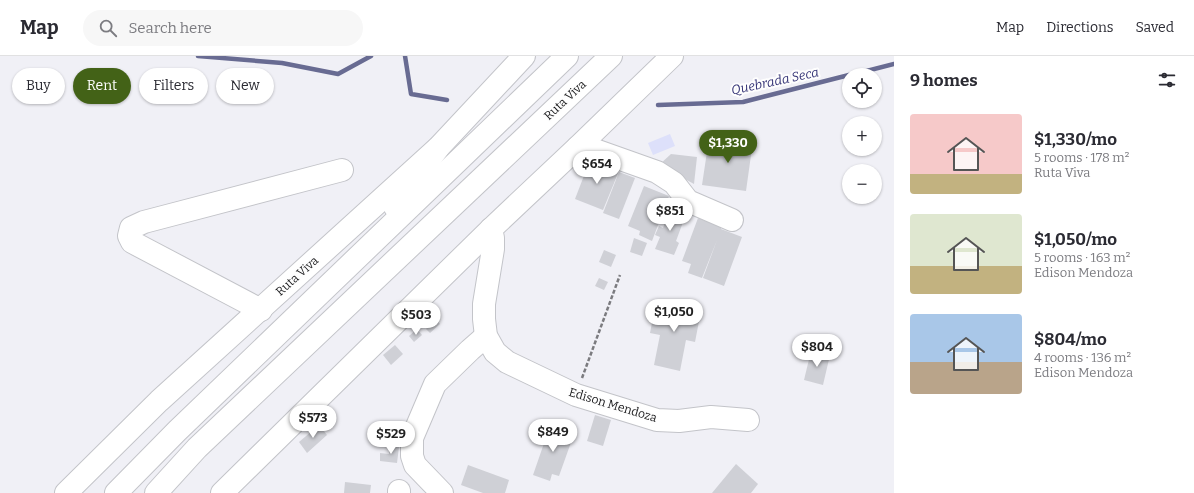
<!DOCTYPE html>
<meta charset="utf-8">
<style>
:root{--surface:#fff;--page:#f7f7f7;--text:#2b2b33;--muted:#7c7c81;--line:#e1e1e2;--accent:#436217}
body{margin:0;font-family:Bitter,serif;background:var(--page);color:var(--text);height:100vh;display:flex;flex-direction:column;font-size:15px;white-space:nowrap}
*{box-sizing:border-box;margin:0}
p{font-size:13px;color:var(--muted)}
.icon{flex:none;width:22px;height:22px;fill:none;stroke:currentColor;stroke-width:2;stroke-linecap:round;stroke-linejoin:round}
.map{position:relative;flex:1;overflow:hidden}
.side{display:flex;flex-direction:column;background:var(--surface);width:300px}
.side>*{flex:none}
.banner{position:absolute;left:12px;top:12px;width:380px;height:36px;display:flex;gap:8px}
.buttons{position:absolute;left:842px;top:12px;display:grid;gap:8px}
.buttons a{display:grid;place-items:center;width:40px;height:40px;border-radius:50%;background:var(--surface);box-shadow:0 1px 3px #0004;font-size:20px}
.price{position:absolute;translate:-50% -34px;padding:0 9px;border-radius:14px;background:#fff;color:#222;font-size:13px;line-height:26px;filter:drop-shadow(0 1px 2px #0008)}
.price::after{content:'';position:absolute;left:50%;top:24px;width:12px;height:9px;margin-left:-6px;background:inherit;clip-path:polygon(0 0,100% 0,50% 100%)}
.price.current{background:var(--accent);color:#fff}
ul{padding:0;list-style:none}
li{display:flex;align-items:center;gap:12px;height:100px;padding:0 16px}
li span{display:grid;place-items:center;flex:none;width:112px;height:80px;border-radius:4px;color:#555}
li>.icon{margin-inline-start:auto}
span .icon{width:48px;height:48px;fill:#fffc;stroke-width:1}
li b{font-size:17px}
h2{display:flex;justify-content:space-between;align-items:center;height:48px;padding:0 16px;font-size:17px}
.chip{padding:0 14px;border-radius:18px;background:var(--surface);box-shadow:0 1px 3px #0004;font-size:14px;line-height:36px}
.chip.current{background:var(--accent);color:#fff}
header{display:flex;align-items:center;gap:24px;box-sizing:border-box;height:56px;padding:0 20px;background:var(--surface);border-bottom:1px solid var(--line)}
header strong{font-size:19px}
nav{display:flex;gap:22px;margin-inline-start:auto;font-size:14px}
.search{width:280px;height:36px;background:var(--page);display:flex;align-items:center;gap:10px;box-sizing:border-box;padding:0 14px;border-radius:22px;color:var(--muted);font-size:15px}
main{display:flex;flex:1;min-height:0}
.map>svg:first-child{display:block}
.green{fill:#dde0fa}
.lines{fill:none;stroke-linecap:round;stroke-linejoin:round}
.stream{stroke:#686b92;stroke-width:4.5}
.building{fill:#cfd0d6}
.minor-casing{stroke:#c3c4c9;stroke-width:24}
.major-casing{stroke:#c3c4c9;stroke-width:24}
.highway-casing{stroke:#c3c4c9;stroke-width:24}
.path{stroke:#7b7b7f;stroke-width:2.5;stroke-dasharray:4 2;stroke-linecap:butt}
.minor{stroke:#fff;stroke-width:22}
.major{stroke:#fff;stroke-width:22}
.highway{stroke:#fff;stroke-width:22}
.labels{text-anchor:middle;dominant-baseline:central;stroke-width:4;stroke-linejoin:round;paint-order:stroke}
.street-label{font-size:12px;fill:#1a1a1c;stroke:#fefefe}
.water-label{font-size:13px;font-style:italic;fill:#343376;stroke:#fefefe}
</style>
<header>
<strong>Map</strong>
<div class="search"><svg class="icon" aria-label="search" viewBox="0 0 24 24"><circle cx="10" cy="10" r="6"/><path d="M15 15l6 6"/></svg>Search here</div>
<nav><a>Map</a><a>Directions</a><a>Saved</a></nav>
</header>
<main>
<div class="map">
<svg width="894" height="437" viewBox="0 0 894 437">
<rect width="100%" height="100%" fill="#f0f0f6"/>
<path class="green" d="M670,78L675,90L653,99L648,87Z"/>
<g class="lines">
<g class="stream">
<path d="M198,0L282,7L338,18L371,0"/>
<path d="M405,0L411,38L447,44"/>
<path d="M851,19L894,8"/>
<path d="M658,49L743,46L849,19"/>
</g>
</g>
<g class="building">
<path d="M720,81L753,85L746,135L702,129L708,89L719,91Z"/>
<path d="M671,98L697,101L694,128L659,109Z"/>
<path d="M590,104L619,115L603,154L575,143Z"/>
<path d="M619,116L635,122L619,163L603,157Z"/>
<path d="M644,130L669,140L652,185L639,179L640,175L628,170Z"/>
<path d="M671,152L686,158L676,185L679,187L674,199L655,193L660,181L655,179L659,170L663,172Z"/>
<path d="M698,162L721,171V173L742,181L724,230L703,222L717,184L702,222L688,217L691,208L682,205Z"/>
<path d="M634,182L647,187L642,200L630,196Z"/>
<path d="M604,194L616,199L611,211L599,206Z"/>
<path d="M599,222L608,226L604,234L595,230Z"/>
<path d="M656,246L701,255L695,286L686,284L680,315L654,309L660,279L650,277Z"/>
<path d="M436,263L440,268L430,277L426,273Z"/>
<path d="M417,273L422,279L414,286L409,280Z"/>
<path d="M395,289L403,298L391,309L383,299Z"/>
<path d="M811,295L830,299L823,329L804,324Z"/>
<path d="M595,359L611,364L603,390L587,385Z"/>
<path d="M319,369L327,379L307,397L299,386Z"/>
<path d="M550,370L574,378L559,420L552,418L550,425L533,419Z"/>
<path d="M389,390L399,391L397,407L380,405V397L389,398Z"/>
<path d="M736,408L758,428L751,437H712Z"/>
<path d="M468,409L509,424L505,437H483L461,429Z"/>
<path d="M345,426L371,429L370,437H344Z"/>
</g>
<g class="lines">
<defs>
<g id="minor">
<path d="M578,91L595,94L657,116L674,127L688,145L732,164"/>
<path d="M491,173L493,182V193L484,248V263L486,280L495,296L507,306L576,339L657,364L679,365L711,361L748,364"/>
<path d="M261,254L132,186L129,180L131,172L144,166L342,114"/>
<path d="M399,437V435"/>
<path d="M442,437L415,409L412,400V382L435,328L470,294L486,280"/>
</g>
<g id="major">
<path d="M66,437L159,345L438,92L524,0"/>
<path d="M222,437L491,173L578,91L672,0"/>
</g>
<g id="highway">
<path d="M395,151L438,92"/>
<path d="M116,437L177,375L567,0"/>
<path d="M156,437L197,392L611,0"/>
</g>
</defs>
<use href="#minor" class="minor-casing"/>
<use href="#major" class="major-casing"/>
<use href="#highway" class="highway-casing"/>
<path class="path" d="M582,322L620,219"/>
<use href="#minor" class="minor"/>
<use href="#major" class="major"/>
<use href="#highway" class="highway"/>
</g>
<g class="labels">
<g class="street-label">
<text transform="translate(565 44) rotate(-43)">Ruta Viva</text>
<text transform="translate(297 220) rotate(-42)">Ruta Viva</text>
<text transform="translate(613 349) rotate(17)">Edison Mendoza</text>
</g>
<g class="water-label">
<text transform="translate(775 25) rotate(-12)">Quebrada Seca</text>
</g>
</g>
</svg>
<div class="buttons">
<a><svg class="icon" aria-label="locate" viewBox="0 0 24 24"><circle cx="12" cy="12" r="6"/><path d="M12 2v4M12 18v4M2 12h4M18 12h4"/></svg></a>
<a>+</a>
<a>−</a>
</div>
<b class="price current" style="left:728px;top:108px">$1,330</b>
<b class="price" style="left:597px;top:129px">$654</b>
<b class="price" style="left:670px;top:176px">$851</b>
<b class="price" style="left:674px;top:277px">$1,050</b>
<b class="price" style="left:416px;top:280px">$503</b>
<b class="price" style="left:817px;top:312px">$804</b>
<b class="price" style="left:313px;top:383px">$573</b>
<b class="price" style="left:553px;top:397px">$849</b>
<b class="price" style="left:391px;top:399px">$529</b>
<div class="banner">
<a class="chip">Buy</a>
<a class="chip current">Rent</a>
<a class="chip">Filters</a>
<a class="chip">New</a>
</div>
</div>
<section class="side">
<h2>9 homes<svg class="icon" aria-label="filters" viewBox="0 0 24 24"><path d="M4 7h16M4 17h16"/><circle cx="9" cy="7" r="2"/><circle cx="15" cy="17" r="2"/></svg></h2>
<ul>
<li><span style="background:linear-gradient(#f6c9c9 75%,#c2b280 0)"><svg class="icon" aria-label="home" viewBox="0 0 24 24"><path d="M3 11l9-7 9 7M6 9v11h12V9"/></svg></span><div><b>$1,330/mo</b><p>5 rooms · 178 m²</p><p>Ruta Viva</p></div></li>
<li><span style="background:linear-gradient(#dfe7d0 65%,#c2b280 0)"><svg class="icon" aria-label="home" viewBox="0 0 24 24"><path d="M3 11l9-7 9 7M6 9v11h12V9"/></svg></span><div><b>$1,050/mo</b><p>5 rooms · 163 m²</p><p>Edison Mendoza</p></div></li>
<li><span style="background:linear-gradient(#a9c7e8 60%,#b9a48a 0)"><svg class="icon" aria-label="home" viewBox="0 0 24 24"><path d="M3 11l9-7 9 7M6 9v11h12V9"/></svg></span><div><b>$804/mo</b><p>4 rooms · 136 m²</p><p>Edison Mendoza</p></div></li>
</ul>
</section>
</main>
